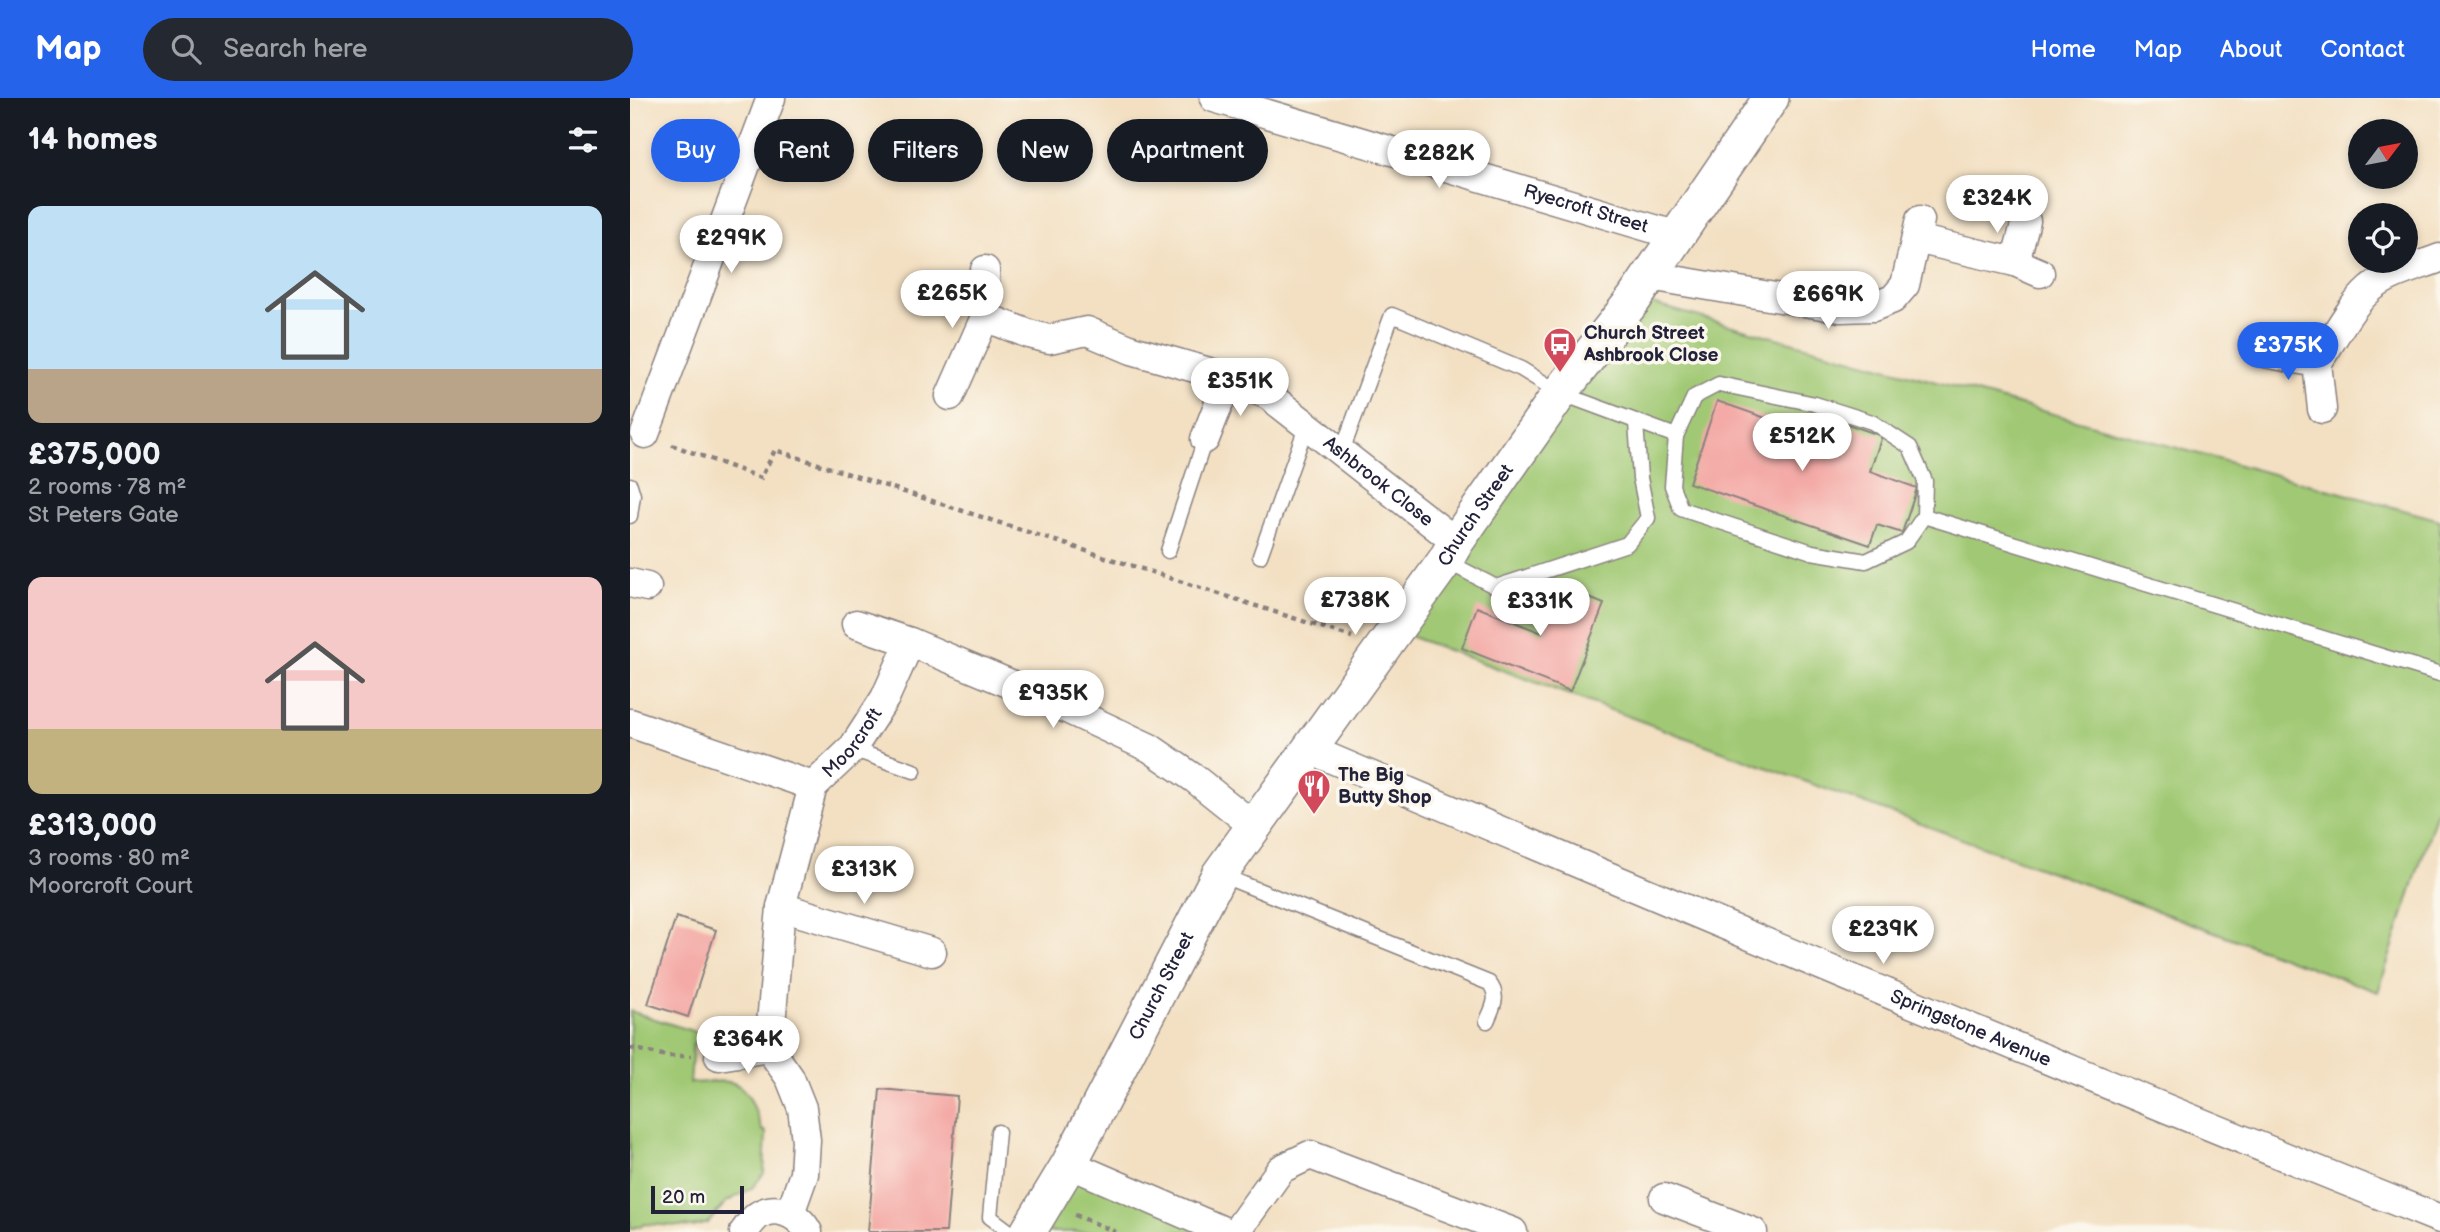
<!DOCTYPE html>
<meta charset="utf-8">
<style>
:root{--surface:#171b24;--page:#242831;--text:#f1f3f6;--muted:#9ea1a6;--accent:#2563eb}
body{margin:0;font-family:"Balsamiq Sans",sans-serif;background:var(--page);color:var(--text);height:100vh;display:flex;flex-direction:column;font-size:26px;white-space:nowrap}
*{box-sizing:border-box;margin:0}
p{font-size:23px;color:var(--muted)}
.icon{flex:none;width:38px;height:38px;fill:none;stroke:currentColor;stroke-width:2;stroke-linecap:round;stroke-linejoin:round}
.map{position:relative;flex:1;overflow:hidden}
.side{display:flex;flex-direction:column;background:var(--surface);width:630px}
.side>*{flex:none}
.top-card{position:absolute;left:21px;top:21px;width:665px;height:63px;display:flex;gap:14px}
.needle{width:46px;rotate:58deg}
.tools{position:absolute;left:1718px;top:21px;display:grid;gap:14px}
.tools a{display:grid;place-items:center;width:70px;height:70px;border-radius:50%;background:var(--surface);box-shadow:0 4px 10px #0003;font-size:35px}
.scale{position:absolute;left:21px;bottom:18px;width:93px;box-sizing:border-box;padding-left:7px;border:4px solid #22223b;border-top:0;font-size:19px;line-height:24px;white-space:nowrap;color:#22223b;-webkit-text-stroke:5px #fbf7ec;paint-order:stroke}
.price{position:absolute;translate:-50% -60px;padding:0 16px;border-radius:24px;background:#fff;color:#222;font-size:23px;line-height:46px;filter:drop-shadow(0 2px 4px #0008)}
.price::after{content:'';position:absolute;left:50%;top:42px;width:21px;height:16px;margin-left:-10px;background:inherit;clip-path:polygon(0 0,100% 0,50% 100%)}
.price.on{background:var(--accent);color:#fff}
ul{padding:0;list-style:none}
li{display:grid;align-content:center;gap:14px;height:371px;padding:0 28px}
li span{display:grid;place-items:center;height:217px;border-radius:14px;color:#555}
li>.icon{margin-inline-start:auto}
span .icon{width:126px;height:126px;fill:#fffc;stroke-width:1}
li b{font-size:30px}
h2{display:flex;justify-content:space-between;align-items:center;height:84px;padding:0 28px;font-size:30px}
.tag{padding:0 24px;border-radius:32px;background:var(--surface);box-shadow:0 4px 10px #0003;font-size:24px;line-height:63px}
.tag.on{background:var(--accent);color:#fff}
header{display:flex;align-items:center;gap:42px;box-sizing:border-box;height:98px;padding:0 35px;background:var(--accent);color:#fff}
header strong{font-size:33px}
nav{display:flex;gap:38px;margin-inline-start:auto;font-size:24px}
.search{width:490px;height:63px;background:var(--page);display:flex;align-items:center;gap:18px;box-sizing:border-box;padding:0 24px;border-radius:38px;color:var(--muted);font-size:26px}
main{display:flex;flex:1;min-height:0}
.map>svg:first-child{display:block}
.green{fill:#a1c975;stroke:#627658;stroke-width:2}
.building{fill:#f4aba7}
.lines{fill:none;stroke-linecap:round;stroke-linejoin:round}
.service-casing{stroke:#8a817f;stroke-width:17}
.minor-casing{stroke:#8a817f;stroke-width:31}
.tertiary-casing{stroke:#8a817f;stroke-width:38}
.path{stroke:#8a817f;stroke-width:4.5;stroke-dasharray:5 5;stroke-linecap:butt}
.service{stroke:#fff;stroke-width:14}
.minor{stroke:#fff;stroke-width:28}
.tertiary{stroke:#fff;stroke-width:35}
.labels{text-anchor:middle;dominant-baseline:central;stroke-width:7;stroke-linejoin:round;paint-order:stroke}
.street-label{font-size:19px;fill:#22223b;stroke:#fbf7ec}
.poi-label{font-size:19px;font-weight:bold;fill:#22223b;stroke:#fbf7ec;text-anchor:start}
</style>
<header>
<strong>Map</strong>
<div class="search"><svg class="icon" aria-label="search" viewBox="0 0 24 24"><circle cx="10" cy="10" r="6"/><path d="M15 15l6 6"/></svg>Search here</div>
<nav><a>Home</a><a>Map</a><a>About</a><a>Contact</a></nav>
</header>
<main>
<section class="side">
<h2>14 homes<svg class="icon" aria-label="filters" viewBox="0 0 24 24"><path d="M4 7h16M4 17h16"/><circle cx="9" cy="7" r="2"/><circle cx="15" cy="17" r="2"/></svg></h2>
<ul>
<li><span style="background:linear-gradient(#bfe0f5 75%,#b9a48a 0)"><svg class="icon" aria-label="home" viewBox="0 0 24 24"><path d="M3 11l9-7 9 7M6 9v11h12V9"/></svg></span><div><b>£375,000</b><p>2 rooms · 78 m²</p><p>St Peters Gate</p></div></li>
<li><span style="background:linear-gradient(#f6c9c9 70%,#c2b280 0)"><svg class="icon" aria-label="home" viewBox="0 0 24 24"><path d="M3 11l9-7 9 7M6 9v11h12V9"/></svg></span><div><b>£313,000</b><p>3 rooms · 80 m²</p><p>Moorcroft Court</p></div></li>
</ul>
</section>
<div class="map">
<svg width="1810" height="1134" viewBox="0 0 1810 1134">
<rect width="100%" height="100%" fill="#fbf7ec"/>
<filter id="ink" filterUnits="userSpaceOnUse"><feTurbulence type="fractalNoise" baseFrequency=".0143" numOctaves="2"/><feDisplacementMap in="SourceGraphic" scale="14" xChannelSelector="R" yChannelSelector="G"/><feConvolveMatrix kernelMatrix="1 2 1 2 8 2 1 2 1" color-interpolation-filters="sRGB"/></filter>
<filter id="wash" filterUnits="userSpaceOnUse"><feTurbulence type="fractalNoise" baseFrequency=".00686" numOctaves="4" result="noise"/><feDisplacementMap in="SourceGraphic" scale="28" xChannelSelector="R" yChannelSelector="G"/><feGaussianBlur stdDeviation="1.57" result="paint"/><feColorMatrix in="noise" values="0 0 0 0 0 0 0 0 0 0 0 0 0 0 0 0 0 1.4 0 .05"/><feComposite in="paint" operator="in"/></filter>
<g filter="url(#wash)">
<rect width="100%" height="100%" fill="#f3e0c3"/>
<g class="green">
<path d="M1004,201L1810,422V704L1748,894L763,532Z"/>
<path d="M0,913L78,938L63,946L60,985C73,985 87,982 99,984C120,987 126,1016 132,1032L136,1034L134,1075L123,1089L95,1105L78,1125L63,1129L15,1126L0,1131Z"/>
<path d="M439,1066L596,1134H398Z"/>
</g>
<g id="blocks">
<g class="building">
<path d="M1087,303L1193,340L1200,320L1252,338L1240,373L1287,390L1272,435L1247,427L1240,447L1059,385Z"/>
<path d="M930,488L974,506L940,593L832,550L847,509L912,535L918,518L907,513L913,497L925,501Z"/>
<path d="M46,819L86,832L58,919L18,906Z"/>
<path d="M250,991L327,998L316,1134H238Z"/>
</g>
</g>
</g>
<g filter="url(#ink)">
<use href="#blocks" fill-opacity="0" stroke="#8a817f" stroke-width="2"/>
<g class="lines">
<defs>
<g id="service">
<path d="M1046,338L1064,299L1089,286L1185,306L1242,324L1280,349L1295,383L1294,418"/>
<path d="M711,356L762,217L891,271L930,295L1046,338L1042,388L1051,411L1182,454L1236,463L1276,444L1294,418L1810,576"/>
<path d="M0,387L3,397L0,418"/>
<path d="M538,453L575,341"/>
<path d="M630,458L676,329"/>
<path d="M816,463L866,489L997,446L1018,420L1010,380L1006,325"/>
<path d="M222,651L284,673"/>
<path d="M591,777L859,885C870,898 863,909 857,923"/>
<path d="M368,1034L360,1119L380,1134"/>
</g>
<g id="minor">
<path id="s1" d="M584,0L1048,138"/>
<path d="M1286,141L1385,164L1410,175"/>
<path d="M1385,164L1396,123"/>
<path d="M1020,178L1210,210L1243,209L1263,201L1275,187L1290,122"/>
<path id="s2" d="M355,219L399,236L419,241L457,233L502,252L586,276L638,297L826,444"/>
<path d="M1629,254L1687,265L1692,311"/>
<path d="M1687,265C1704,241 1718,211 1739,192C1758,175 1787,169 1810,160"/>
<path d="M320,298L355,219V172"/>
<path d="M15,336L141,0"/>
<path d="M575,341L598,282"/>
<path d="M0,485L17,489"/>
<path d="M226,526L280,544L407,597L520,650L565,681L625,729"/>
<path d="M0,625L183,688"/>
<path id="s3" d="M681,652C1056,812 1431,970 1810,1121"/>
<path d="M151,809L302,854"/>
<path d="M89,958L139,950"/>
<path d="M439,1066L596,1134"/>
<path d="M1034,1100L1123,1134"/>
<path id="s4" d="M160,1115L174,1076L176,1042L172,1010L160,980L139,950L151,809L183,688L222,651L255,600L280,544"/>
<path d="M114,1134C117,1130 121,1124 125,1120C142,1104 169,1115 178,1134"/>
<path d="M606,1134L651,1071L680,1057L883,1134"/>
</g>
<g id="tertiary">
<path id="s5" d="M398,1134L439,1066L589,777L815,463L826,444L930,295L1004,201L1141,0"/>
</g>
</defs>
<use href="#service" class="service-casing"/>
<use href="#minor" class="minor-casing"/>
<use href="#tertiary" class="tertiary-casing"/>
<g class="path">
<path d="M42,347L131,380L145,352L722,539"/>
<path d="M0,950L38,958H61"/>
<path d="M445,1117L486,1134"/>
</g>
<use href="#service" class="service"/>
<use href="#minor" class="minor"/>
<use href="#tertiary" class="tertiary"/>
</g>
</g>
<defs>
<symbol id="bus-pin" viewBox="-11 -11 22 30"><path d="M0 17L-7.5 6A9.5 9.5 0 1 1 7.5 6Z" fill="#d1495b" stroke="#fbf7ec"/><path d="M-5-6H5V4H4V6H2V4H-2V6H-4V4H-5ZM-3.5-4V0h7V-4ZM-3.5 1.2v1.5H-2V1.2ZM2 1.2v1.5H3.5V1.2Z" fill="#fff"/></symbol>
<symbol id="restaurant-pin" viewBox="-11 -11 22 30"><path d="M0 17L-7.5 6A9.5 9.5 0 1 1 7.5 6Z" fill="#d1495b" stroke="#fbf7ec"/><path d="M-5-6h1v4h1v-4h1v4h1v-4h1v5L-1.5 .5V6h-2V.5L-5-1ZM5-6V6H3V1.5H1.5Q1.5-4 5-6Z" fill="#fff"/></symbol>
</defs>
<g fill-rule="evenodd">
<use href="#bus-pin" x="911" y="227" width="38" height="52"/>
<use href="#restaurant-pin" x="665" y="669" width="38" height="52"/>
</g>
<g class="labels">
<g class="street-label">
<text stroke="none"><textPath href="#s1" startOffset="388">Ryecroft Street</textPath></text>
<text stroke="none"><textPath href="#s2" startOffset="439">Ashbrook Close</textPath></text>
<text stroke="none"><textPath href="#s5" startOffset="847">Church Street</textPath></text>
<text stroke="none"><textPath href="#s4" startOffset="502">Moorcroft</textPath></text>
<text stroke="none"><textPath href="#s5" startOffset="280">Church Street</textPath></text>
<text stroke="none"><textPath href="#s3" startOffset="716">Springstone Avenue</textPath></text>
</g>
<g class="poi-label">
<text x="954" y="235">Church Street<tspan x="954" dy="22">Ashbrook Close</tspan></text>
<text x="708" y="677">The Big<tspan x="708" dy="22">Butty Shop</tspan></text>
</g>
</g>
</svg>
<div class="tools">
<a><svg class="needle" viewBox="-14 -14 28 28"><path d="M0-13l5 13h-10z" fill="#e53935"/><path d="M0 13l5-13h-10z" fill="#9ea1a6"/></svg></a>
<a><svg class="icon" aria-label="locate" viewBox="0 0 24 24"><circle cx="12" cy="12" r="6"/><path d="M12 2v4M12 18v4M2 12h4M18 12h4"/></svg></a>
</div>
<div class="scale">20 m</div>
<b class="price" style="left:809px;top:92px">£282K</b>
<b class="price" style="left:1367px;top:137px">£324K</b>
<b class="price" style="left:101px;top:177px">£299K</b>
<b class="price" style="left:322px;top:232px">£265K</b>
<b class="price" style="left:1198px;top:233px">£669K</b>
<b class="price on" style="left:1658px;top:284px">£375K</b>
<b class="price" style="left:610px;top:320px">£351K</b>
<b class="price" style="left:1172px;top:375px">£512K</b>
<b class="price" style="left:725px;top:539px">£738K</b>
<b class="price" style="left:910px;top:540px">£331K</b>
<b class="price" style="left:423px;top:632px">£935K</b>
<b class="price" style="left:234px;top:808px">£313K</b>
<b class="price" style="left:1253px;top:868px">£239K</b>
<b class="price" style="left:118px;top:978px">£364K</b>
<div class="top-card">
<a class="tag on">Buy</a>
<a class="tag">Rent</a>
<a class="tag">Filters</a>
<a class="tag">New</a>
<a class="tag">Apartment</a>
</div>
</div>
</main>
